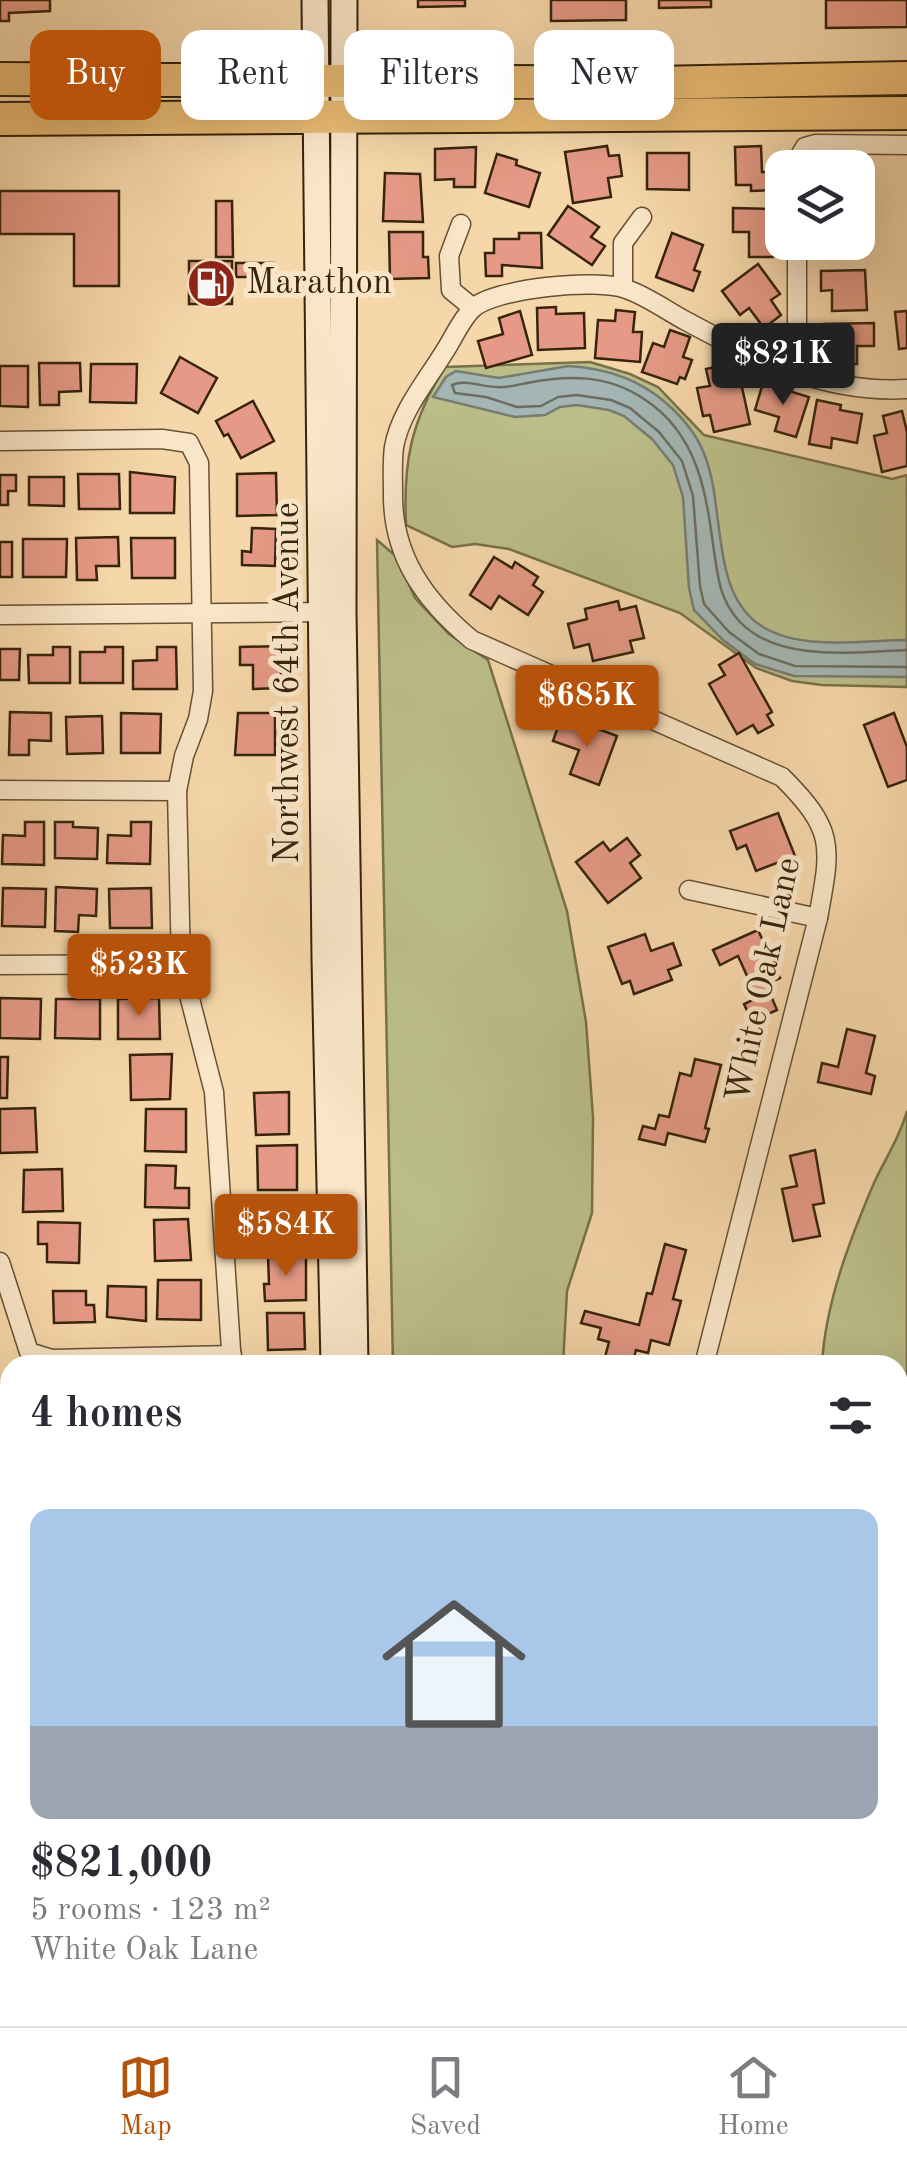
<!DOCTYPE html>
<meta charset="utf-8">
<style>
:root{--surface:#fff;--page:#f7f7f7;--text:#2b2b33;--muted:#7c7c81;--line:#e1e1e2;--accent:#b45309}
body{margin:0;font-family:"Old Standard TT",serif;background:var(--page);color:var(--text);height:100vh;display:flex;flex-direction:column;font-size:38px;white-space:nowrap}
*{box-sizing:border-box;margin:0}
p{font-size:32px;color:var(--muted)}
.icon{flex:none;width:55px;height:55px;fill:none;stroke:currentColor;stroke-width:2;stroke-linecap:round;stroke-linejoin:round}
.map{position:relative;flex:1;overflow:hidden}
.details{position:absolute;left:0px;top:1355px;width:908px;height:672px;display:flex;flex-direction:column;background:var(--surface);border-radius:30px 30px 0 0;box-shadow:0 10px 40px #0002}
.details>*{flex:none}
.hud{position:absolute;left:30px;top:30px;width:848px;height:90px;display:flex;gap:20px}
.controls{position:absolute;left:765px;top:150px;display:grid;gap:20px}
.controls a{display:grid;place-items:center;width:110px;height:110px;border-radius:20px;background:var(--surface);box-shadow:0 10px 40px #0002;font-size:50px}
.price{position:absolute;translate:-50% -85px;padding:0 22px;border-radius:10px;background:var(--accent);color:#fff;font-size:32px;line-height:65px;filter:drop-shadow(0 2px 5px #0008)}
.price::after{content:'';position:absolute;left:50%;top:60px;width:30px;height:22px;margin-left:-15px;background:inherit;clip-path:polygon(0 0,100% 0,50% 100%)}
.price.active{background:#222;color:#fff}
ul{padding:0;list-style:none}
li{display:grid;align-content:center;gap:20px;height:530px;padding:0 30px}
li+li{border-top:2px solid var(--line)}
li span{display:grid;place-items:center;height:310px;border-radius:20px;color:#555}
li>.icon{margin-inline-start:auto}
span .icon{width:180px;height:180px;fill:#fffc;stroke-width:1}
li b{font-size:42px}
h2{display:flex;justify-content:space-between;align-items:center;height:120px;padding:0 30px;font-size:42px}
.tag{padding:0 35px;border-radius:20px;background:var(--surface);box-shadow:0 10px 40px #0002;font-size:35px;line-height:90px}
.tag.active{background:var(--accent);color:#fff}
.tabs{display:flex;justify-content:space-around;align-items:center;height:140px;border-top:2px solid var(--line);background:var(--surface);font-size:28px;color:var(--muted)}
.tabs a{display:grid;justify-items:center;gap:5px}
.tabs .active{color:var(--accent)}
.map>svg:first-child{display:block}
.green{fill:#bbbe89;stroke:#78714a;stroke-width:2.5}
.water{fill:#a3b6b4;stroke:#777c71;stroke-width:2.5}
.lines{fill:none;stroke-linecap:round;stroke-linejoin:round}
.shore{stroke:#6c6d60;stroke-width:2.5}
.building{fill:#e59986;stroke:#36240c;stroke-width:2.5}
.street-casing{stroke:#665133;stroke-width:21}
.secondary-casing{stroke:#36240c;stroke-width:29}
.highway-casing{stroke:#36240c;stroke-width:36}
.street{stroke:#f9e5c7;stroke-width:18}
.secondary{stroke:#f9e5c7;stroke-width:25}
.highway{stroke:#ebbc74;stroke-width:32}
.labels{text-anchor:middle;dominant-baseline:central;stroke-width:10;stroke-linejoin:round;paint-order:stroke}
.poi-label{font-size:35px;fill:#36240c;stroke:#f9e5c7;text-anchor:start}
.street-label{font-size:35px;fill:#36240c;stroke:#f9e5c7}
</style>
<div class="map">
<svg width="907" height="2026" viewBox="0 0 907 2026">
<rect width="100%" height="100%" fill="#f6d7a9"/>
<filter id="stains"><feTurbulence type="fractalNoise" baseFrequency=".002" numOctaves="4"/><feColorMatrix values="0 0 0 0 .2 0 0 0 0 .09 0 0 0 0 .02 0 0 0 .5 -.17"/></filter>
<radialGradient id="worn" r=".72"><stop offset=".6" stop-color="#630" stop-opacity="0"/><stop offset="1" stop-color="#630" stop-opacity=".3"/></radialGradient>
<g class="green">
<path d="M590,362L630,374L658,387L704,435L892,479L907,475V687L822,685L792,681L756,668L680,613L509,549L475,544L452,547L406,525C403,462 411,421 445,367Z"/>
<path d="M377,540L397,557L415,598L449,634L488,660L567,911L586,1022L593,1117L592,1213L567,1291L563,1365H393Z"/>
<path d="M907,1111V1729L898,1732V1365H822C825,1304 850,1239 874,1183C885,1159 900,1137 907,1111Z"/>
<path d="M406,2018H505L509,2026H406Z"/>
</g>
<path class="water" d="M568,366C603,368 639,379 666,403C682,417 695,432 703,451C727,505 708,594 763,627C803,651 863,640 907,640V677L794,676L755,664L723,640L694,610L689,588L683,497L673,465L652,439L624,416L609,410L577,405L560,407L545,415L515,417L433,397L446,377L456,371L499,378Z"/>
<g class="lines">
<path class="shore" d="M907,650C855,652 778,663 739,621C720,600 718,578 714,551C706,492 698,434 644,399C607,374 568,375 527,383C517,385 506,388 497,387C482,387 465,379 452,385L455,393L486,397L517,407L541,406L558,397L577,395L611,400L630,408L659,432L682,461L693,496L700,586L704,604L729,632L759,654L795,666L907,667"/>
</g>
<g class="building">
<path d="M0,0H50V11L9,13V21H0Z"/>
<path d="M418,0H465V6L418,7Z"/>
<path d="M551,0H626V20L551,21Z"/>
<path d="M659,0H711V7L659,8Z"/>
<path d="M826,0H907V27L826,28Z"/>
<path d="M607,146L609,156L619,155L622,176L608,178L611,197L573,203L565,152Z"/>
<path d="M761,146L762,172H774L775,190L751,191V185H736L735,147Z"/>
<path d="M476,147L475,187H454V179L435,180V149Z"/>
<path d="M647,153H689V190L647,189Z"/>
<path d="M497,154L517,160L516,165L540,173L529,207L485,193Z"/>
<path d="M824,161H844V167H858V194L869,195V214H858V168H824Z"/>
<path d="M385,173L420,174L423,222L383,221Z"/>
<path d="M0,191H119V286H74V234H0Z"/>
<path d="M216,201H232L233,257H216Z"/>
<path d="M568,206L599,227L591,237L605,246L592,265L548,235Z"/>
<path d="M733,208L778,209L773,257H749V232H733Z"/>
<path d="M389,232H423V257H428L429,278L390,279Z"/>
<path d="M519,233H541L542,268L502,265V276H486L485,253H494V239H519Z"/>
<path d="M672,233L703,245L694,270L700,272L693,291L656,277Z"/>
<rect x="189" y="261" width="43" height="43"/>
<rect x="236" y="263" width="38" height="14"/>
<path d="M758,264L780,294L771,300L781,315L764,328L749,308L740,315L722,291Z"/>
<path d="M865,270L867,310L832,311V290L821,291V271Z"/>
<path d="M556,307V314L584,313L585,348L538,350L537,308Z"/>
<path d="M616,310L635,312L633,332H642L640,362L595,358L598,320L615,321Z"/>
<path d="M520,311L532,355L486,368L478,341L503,334L499,318Z"/>
<path d="M907,311V348L899,349L895,312Z"/>
<path d="M874,323V346H857V364H834L833,347H824V324Z"/>
<path d="M670,330L690,337L683,357L692,360L685,379L680,377L677,384L642,372L653,343L664,347Z"/>
<path d="M180,357L217,378L198,413L161,393Z"/>
<path d="M39,363H80L81,391L59,392V405H40Z"/>
<path d="M91,364H137L136,403L90,402Z"/>
<path d="M727,365L730,380L740,378L750,424L714,432L710,415L703,416L697,388L710,386L706,369Z"/>
<path d="M0,366H28V407L0,406Z"/>
<path d="M763,383L809,397L796,437L775,431L779,417L755,410Z"/>
<path d="M817,400L841,405L840,410L862,414L857,443L832,438L831,448L809,444Z"/>
<path d="M253,401L274,441L241,458L228,434L224,436L216,421Z"/>
<path d="M902,411L907,432V466L882,472L874,436L887,433L883,416Z"/>
<path d="M130,472L175,477L174,513H130Z"/>
<path d="M276,473L277,515L237,516V474Z"/>
<path d="M78,474H119L120,509H79Z"/>
<path d="M0,475H16V491H8V505H0Z"/>
<path d="M29,477H64V506L29,505Z"/>
<path d="M252,528L276,529L275,566L242,565V551L251,552Z"/>
<path d="M118,537L119,566H96L97,580H77L76,538Z"/>
<path d="M131,538H175V578H132Z"/>
<path d="M23,539H67L66,577H23Z"/>
<rect x="0" y="542" width="12" height="35"/>
<path d="M494,557L512,568L515,562L538,577L533,585L543,592L528,615L499,596L491,609L470,595Z"/>
<path d="M618,601L620,610L636,606L644,638L630,641L633,652L593,661L589,644L574,648L568,624L587,619L585,609Z"/>
<path d="M281,646V688L253,689V665H240V647Z"/>
<path d="M53,647H70V683H29L28,655H53Z"/>
<path d="M105,647H123V683H80V652H105Z"/>
<path d="M157,647H176L177,689H133V661L157,660Z"/>
<path d="M0,649H20L19,680H0Z"/>
<path d="M739,653L772,712L767,715L773,725L758,733L753,725L737,734L709,684L725,675L719,665Z"/>
<path d="M10,712L51,713V741L29,740V755H9Z"/>
<path d="M121,713L161,714L160,753H121Z"/>
<path d="M238,713H275V755H235Z"/>
<path d="M894,713L907,747V780L888,787L864,725Z"/>
<path d="M102,716L103,753L67,754L66,717Z"/>
<path d="M560,721L594,733L596,728L617,736L599,785L570,774L579,750L553,741Z"/>
<path d="M778,813L795,856L756,871L746,845L737,849L730,831Z"/>
<path d="M25,822H44V865L2,864L3,835L25,836Z"/>
<path d="M55,822H73V827L98,828L97,859L55,858Z"/>
<path d="M131,822H151L150,864L107,863L108,835L131,836Z"/>
<path d="M627,838L640,855L630,863L641,878L608,903L576,862L603,842L610,851Z"/>
<path d="M56,887L97,889L96,916L79,915L78,932L55,931Z"/>
<path d="M3,888L46,889L45,927L2,926Z"/>
<path d="M151,888L152,928H110L109,889Z"/>
<path d="M758,930L780,978L766,984L777,1010L752,1021L744,1004L757,998L738,956L720,965L713,950Z"/>
<path d="M645,934L651,951L673,943L681,965L668,970L672,980L634,994L630,981L622,984L608,947Z"/>
<path d="M0,998L41,999L40,1039L0,1038Z"/>
<path d="M159,998L160,1039H118V999Z"/>
<path d="M56,999H100V1039L55,1038Z"/>
<path d="M847,1029L875,1036L866,1073L875,1076L871,1094L818,1082L822,1063L838,1067Z"/>
<path d="M172,1054L170,1099L131,1100L130,1055Z"/>
<path d="M0,1057H8L7,1098H0Z"/>
<path d="M695,1059L721,1065L705,1128L709,1129L705,1142L668,1133L665,1145L639,1139L643,1126L655,1129L659,1115L669,1117L680,1073L691,1076Z"/>
<path d="M289,1092V1134L256,1135L254,1093Z"/>
<path d="M35,1108L37,1152L0,1153V1109Z"/>
<path d="M146,1109H186V1152L145,1151Z"/>
<path d="M297,1145V1190H258L257,1146Z"/>
<path d="M815,1150L824,1203L813,1205L820,1236L793,1241L782,1189L797,1186L790,1156Z"/>
<path d="M146,1165L176,1166L175,1188H189V1208L145,1207Z"/>
<path d="M62,1169L63,1211L23,1212L24,1170Z"/>
<path d="M296,1206L297,1248L261,1249L260,1231H265V1207Z"/>
<path d="M188,1219L191,1260L155,1261L154,1220Z"/>
<path d="M38,1222L80,1223L79,1263L47,1262V1244H38Z"/>
<path d="M665,1244L686,1250L673,1299L681,1301L669,1345L651,1340L648,1353L636,1350L632,1365H611L604,1361L609,1342L598,1339L601,1328L581,1323L585,1311L639,1325L647,1293L652,1294Z"/>
<path d="M268,1256H306V1300L265,1301L264,1284H269Z"/>
<path d="M158,1280H201V1320L157,1319Z"/>
<path d="M108,1286L146,1287V1321L107,1317Z"/>
<path d="M53,1291H86V1305H94L95,1322L54,1323Z"/>
<path d="M267,1313H304L305,1349L268,1350Z"/>
<path d="M0,1384L10,1397V1423L0,1435Z"/>
<rect x="4" y="1481" width="6" height="18"/>
<rect x="0" y="1569" width="10" height="47"/>
<path d="M907,1736V1767L898,1746V1740Z"/>
<path d="M898,1757L907,1777V1795L898,1800Z"/>
<path d="M901,1846L907,1847V1887L900,1885L899,1890L898,1860Z"/>
<path d="M898,1960L907,1973V1977L898,1984Z"/>
<path d="M569,2018L571,2026H552L551,2022Z"/>
<rect x="722" y="2018" width="30" height="8"/>
<path d="M790,2018H835L847,2025L786,2026Z"/>
<rect x="879" y="2020" width="28" height="6"/>
</g>
<g class="lines">
<defs>
<g id="street">
<path d="M798,168V159L805,147L816,144L907,145"/>
<path d="M461,224L449,256L451,290L473,308"/>
<path d="M623,287V243L642,217"/>
<path d="M797,374V242"/>
<path d="M0,441L162,439L189,443L199,463L203,691L198,719L184,756L177,791L181,964L214,1092L232,1365"/>
<path d="M0,615L329,612"/>
<path d="M0,790L177,791"/>
<path d="M689,890L818,918"/>
<path d="M0,965L181,964"/>
<path d="M0,1262L29,1352L52,1359L232,1355"/>
<path d="M704,1365L818,918C831,846 836,831 782,777L472,640C425,601 392,556 393,493C393,478 392,462 394,447C400,413 425,383 443,354C452,341 460,321 472,309C493,288 599,278 626,289C647,296 667,311 686,321C756,359 825,394 907,389"/>
<path d="M0,1534H10"/>
<path d="M0,1671H10"/>
<path d="M898,1826L907,1821"/>
<path d="M30,2018L31,2026"/>
<path d="M358,2018V2026"/>
<path d="M685,2026V2018"/>
</g>
<g id="secondary">
<path d="M315,0L325,959L334,1365"/>
<path d="M344,0L343,612L355,1365"/>
</g>
<g id="highway">
<path d="M0,79L654,83L907,78"/>
<path d="M0,119L907,113"/>
</g>
</defs>
<use href="#street" class="street-casing"/>
<use href="#secondary" class="secondary-casing"/>
<use href="#highway" class="highway-casing"/>
<use href="#street" class="street"/>
<use href="#secondary" class="secondary"/>
<use href="#highway" class="highway"/>
</g>
<defs>
<symbol id="fuel-disc" viewBox="-11 -11 22 22"><circle r="9.5" fill="#8f2418" stroke="#f9e5c7"/><path d="M-5.5-6h7V0h2V4h1.3V-2.5L3-4.5l.8-.8L6-3V5H2.5V1h-1V6h-7ZM-4.2-4.7v3.2H.2V-4.7Z" fill="#fff"/></symbol>
</defs>
<g fill-rule="evenodd">
<use href="#fuel-disc" x="184" y="256" width="55" height="55"/>
</g>
<g class="labels">
<g class="poi-label">
<text x="246" y="283">Marathon</text>
</g>
<g class="street-label">
<text transform="translate(288 683) rotate(-90)">Northwest 64th Avenue</text>
<text transform="translate(764 980) rotate(-78)">White Oak Lane</text>
</g>
</g>
<rect width="100%" height="100%" filter="url(#stains)"/>
<rect width="100%" height="100%" fill="url(#worn)"/>
</svg>
<div class="controls">
<a><svg class="icon" aria-label="layers" viewBox="0 0 24 24"><path d="M12 4l9 5-9 5-9-5zM3 14l9 5 9-5"/></svg></a>
</div>
<b class="price active" style="left:783px;top:408px">$821K</b>
<b class="price" style="left:587px;top:750px">$685K</b>
<b class="price" style="left:139px;top:1019px">$523K</b>
<b class="price" style="left:286px;top:1279px">$584K</b>
<div class="hud">
<a class="tag active">Buy</a>
<a class="tag">Rent</a>
<a class="tag">Filters</a>
<a class="tag">New</a>
</div>
<section class="details">
<h2>4 homes<svg class="icon" aria-label="filters" viewBox="0 0 24 24"><path d="M4 7h16M4 17h16"/><circle cx="9" cy="7" r="2"/><circle cx="15" cy="17" r="2"/></svg></h2>
<ul>
<li><span style="background:linear-gradient(#a9c7e8 70%,#9aa5b1 0)"><svg class="icon" aria-label="home" viewBox="0 0 24 24"><path d="M3 11l9-7 9 7M6 9v11h12V9"/></svg></span><div><b>$821,000</b><p>5 rooms · 123 m²</p><p>White Oak Lane</p></div></li>
</ul>
</section>
</div>
<nav class="tabs">
<a class="active"><svg class="icon" aria-label="map" viewBox="0 0 24 24"><path d="M3 6l6-2 6 2 6-2v14l-6 2-6-2-6 2zM9 4v14M15 6v14"/></svg>Map</a>
<a><svg class="icon" aria-label="saved" viewBox="0 0 24 24"><path d="M7 4h10v16l-5-4-5 4z"/></svg>Saved</a>
<a><svg class="icon" aria-label="home" viewBox="0 0 24 24"><path d="M3 11l9-7 9 7M6 9v11h12V9"/></svg>Home</a>
</nav>
